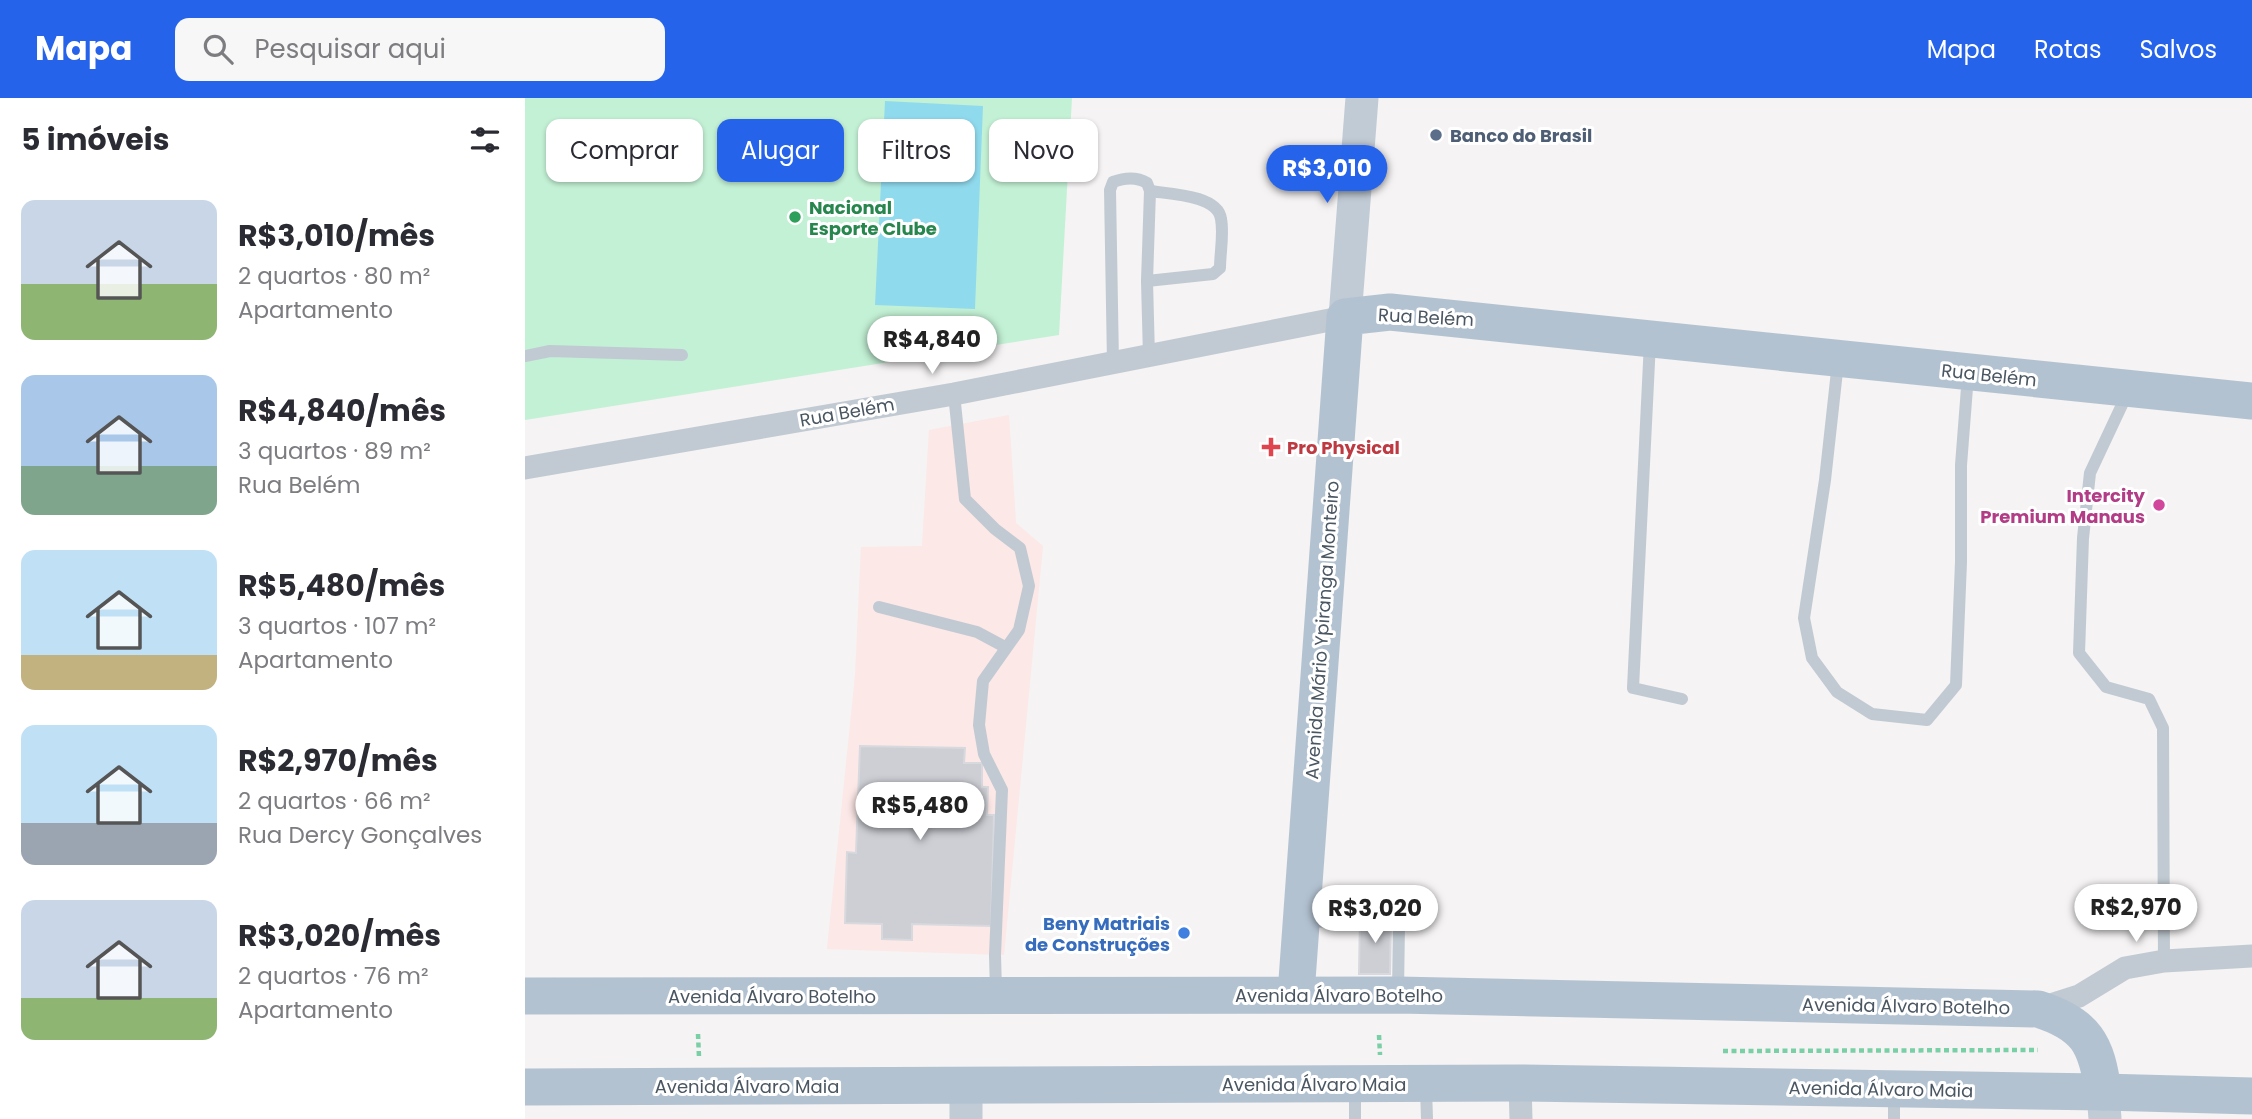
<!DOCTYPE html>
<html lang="pt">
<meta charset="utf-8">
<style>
:root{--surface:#fff;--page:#f7f7f7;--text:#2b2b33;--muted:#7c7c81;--accent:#2563eb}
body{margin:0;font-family:Poppins,sans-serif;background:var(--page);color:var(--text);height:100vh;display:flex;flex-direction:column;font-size:26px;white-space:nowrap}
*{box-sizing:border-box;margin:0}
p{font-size:23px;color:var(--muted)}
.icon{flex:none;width:38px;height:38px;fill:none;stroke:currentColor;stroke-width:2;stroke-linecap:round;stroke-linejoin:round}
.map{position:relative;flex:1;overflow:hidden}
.panel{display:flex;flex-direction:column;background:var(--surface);width:525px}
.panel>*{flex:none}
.guide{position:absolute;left:21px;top:21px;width:665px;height:63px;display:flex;gap:14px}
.price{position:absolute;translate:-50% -60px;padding:0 16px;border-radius:24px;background:#fff;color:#222;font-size:23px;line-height:46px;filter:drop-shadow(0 2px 4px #0008)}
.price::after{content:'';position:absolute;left:50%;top:42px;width:21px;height:16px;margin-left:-10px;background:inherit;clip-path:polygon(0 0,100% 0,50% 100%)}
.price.on{background:var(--accent);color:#fff}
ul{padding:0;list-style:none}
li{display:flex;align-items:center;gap:21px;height:175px;padding:0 21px}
li span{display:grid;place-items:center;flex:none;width:196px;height:140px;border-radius:14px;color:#555}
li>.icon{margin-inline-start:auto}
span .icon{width:84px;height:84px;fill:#fffc;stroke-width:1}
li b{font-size:30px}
h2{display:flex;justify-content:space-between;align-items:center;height:84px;padding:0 21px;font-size:30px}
.tag{padding:0 24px;border-radius:14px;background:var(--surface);box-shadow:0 2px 5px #0004;font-size:24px;line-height:63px}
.tag.on{background:var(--accent);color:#fff}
header{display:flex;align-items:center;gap:42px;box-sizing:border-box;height:98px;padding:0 35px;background:var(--accent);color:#fff}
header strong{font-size:33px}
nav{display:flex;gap:38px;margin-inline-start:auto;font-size:24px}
.search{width:490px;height:63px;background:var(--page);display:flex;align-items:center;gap:18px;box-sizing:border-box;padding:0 24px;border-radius:14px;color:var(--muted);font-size:26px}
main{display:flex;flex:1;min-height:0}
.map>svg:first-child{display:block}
.medical{fill:#fce8e6}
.green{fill:#c3f1d5}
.water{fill:#90daee}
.building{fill:#cdcfd5;stroke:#d7d9de;stroke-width:2}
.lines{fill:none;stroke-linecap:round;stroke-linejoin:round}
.path{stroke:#7ad0a6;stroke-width:4.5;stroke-dasharray:5 3.5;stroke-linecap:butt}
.lane{stroke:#c1cad2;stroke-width:12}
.street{stroke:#c1cad2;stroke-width:23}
.secondary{stroke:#c1cbd6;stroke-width:33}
.primary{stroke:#b3c2d1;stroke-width:37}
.service-dot{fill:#5c6f8a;stroke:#fff;stroke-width:2.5}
.leisure-dot{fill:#2e9e5b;stroke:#fff;stroke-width:2.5}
.health-dot{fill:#e0444e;stroke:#fff;stroke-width:2.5}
.hotel-dot{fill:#d1479c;stroke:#fff;stroke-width:2.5}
.shop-dot{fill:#3f7fe0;stroke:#fff;stroke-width:2.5}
.labels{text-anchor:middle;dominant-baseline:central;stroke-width:6;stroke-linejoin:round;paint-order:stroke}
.service-label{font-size:18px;font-weight:bold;fill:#4e5e75;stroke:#fff;text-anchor:start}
.leisure-label{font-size:18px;font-weight:bold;fill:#27864d;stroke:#fff;text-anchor:start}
.street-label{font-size:18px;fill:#4a5661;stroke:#fff}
.health-label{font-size:18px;font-weight:bold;fill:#be3a42;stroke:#fff;text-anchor:start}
.hotel-label{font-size:18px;font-weight:bold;fill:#b23c85;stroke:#fff;text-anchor:end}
.shop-label{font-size:18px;font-weight:bold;fill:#366cbe;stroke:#fff;text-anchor:end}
</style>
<header>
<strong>Mapa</strong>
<div class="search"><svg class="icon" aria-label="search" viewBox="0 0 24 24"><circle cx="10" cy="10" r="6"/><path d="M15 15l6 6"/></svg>Pesquisar aqui</div>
<nav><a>Mapa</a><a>Rotas</a><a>Salvos</a></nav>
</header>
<main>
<section class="panel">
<h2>5 imóveis<svg class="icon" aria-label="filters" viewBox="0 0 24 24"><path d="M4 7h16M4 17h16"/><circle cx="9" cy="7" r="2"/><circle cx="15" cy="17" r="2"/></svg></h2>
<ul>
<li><span style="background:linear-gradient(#c9d6e8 60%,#8fb573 0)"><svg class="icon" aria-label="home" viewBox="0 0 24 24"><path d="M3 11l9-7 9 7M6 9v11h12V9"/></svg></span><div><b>R$3,010/mês</b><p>2 quartos · 80 m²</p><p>Apartamento</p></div></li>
<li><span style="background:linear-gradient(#a9c7e8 65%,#7fa58c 0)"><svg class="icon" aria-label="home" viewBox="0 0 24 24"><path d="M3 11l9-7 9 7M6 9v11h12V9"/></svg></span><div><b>R$4,840/mês</b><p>3 quartos · 89 m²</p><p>Rua Belém</p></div></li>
<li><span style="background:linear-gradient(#bfe0f5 75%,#c2b280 0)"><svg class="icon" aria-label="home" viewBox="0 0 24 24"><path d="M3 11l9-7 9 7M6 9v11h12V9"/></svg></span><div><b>R$5,480/mês</b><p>3 quartos · 107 m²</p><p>Apartamento</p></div></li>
<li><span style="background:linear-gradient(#bfe0f5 70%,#9aa5b1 0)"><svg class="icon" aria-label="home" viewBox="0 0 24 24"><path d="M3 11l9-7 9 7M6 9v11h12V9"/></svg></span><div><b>R$2,970/mês</b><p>2 quartos · 66 m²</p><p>Rua Dercy Gonçalves</p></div></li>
<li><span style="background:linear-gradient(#c9d6e8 70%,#8fb573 0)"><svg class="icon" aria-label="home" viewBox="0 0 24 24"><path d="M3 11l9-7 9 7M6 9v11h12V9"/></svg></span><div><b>R$3,020/mês</b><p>2 quartos · 76 m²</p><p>Apartamento</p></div></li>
</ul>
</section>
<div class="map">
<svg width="1727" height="1021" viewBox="0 0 1727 1021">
<rect width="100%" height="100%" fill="#f5f3f3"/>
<path class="medical" d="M484,317L491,425L518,448L479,857L302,851L330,578L336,449L397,448L404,332Z"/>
<path class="green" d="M0,0H547L534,237L0,322Z"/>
<path class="water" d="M360,3L458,8L450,211L350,207Z"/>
<g class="building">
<path d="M335,648L440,650L439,665H457V689H463L462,717H469L466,828L387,826V842L357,841V826L320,825L322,754L331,755Z"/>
<path d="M835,817L866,818L865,876H834Z"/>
</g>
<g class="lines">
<g class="path">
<path d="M173,936L174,959"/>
<path d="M854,937L855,957"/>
<path d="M1198,953L1513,952"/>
</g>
<g class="lane">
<path d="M622,183L688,176L695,170C695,155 699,136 696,121C693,97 644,96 625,93"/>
<path d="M1125,244L1108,590L1157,601"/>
<path d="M0,258L25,253L157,257"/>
<path d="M1313,264L1300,382L1279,520L1287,560L1312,594L1347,616L1402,622L1431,587L1436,464V367L1443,277"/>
<path d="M588,265L585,92L588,84C599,80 612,79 622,85L625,93L622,183L624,259"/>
<path d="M1603,294L1565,375L1558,440L1554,555L1581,589L1624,601L1638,630L1639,863"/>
<path d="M429,296L440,401L470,431L495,450L504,488L494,532L458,583L454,627L459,656L477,692L470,857L471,893"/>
<path d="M354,509L452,534L480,549"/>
<path d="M779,823L835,825"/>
<path d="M866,826L874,825L873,894"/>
<path d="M901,990L902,1021"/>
<path d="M1369,995V1021"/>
<path d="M830,1021V990"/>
</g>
<g class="street">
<path d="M0,370L429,296L820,219"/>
<path d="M1513,911L1554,898L1600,870L1639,863L1727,858"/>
<path d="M995,985L996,1021"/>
</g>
<g class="secondary">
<path d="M820,219L837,0"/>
<path d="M1578,994L1580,1021"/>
<path d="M441,1021V987"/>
</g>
<g class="primary">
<path d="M771,896L820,219L865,214L1727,303"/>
<path d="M0,898L873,897L1513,911C1561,926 1572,946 1578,994"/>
<path d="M0,989L995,985L1578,994L1727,998"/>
</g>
</g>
<circle class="service-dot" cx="911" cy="37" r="7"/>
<circle class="leisure-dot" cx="270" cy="119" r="7"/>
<path class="health-dot" d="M742.5 338.5h7v7h7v7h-7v7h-7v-7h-7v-7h7z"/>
<circle class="hotel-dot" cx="1634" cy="407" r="7"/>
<circle class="shop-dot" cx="659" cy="835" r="7"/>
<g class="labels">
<g class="service-label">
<text x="925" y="37">Banco do Brasil</text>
</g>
<g class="leisure-label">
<text x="284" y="109">Nacional<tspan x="284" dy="21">Esporte Clube</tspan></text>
</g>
<g class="street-label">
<text transform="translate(901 219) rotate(3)">Rua Belém</text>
<text transform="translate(1464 277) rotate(6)">Rua Belém</text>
<text transform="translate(322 314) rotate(-10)">Rua Belém</text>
<text transform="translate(797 532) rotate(-86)">Avenida Mário Ypiranga Monteiro</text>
<text x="814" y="897">Avenida Álvaro Botelho</text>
<text x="247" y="898">Avenida Álvaro Botelho</text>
<text transform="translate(1381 908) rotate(1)">Avenida Álvaro Botelho</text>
<text x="789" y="986">Avenida Álvaro Maia</text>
<text x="222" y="988">Avenida Álvaro Maia</text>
<text transform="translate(1356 991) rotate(1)">Avenida Álvaro Maia</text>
</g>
<g class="health-label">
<text x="762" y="349">Pro Physical</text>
</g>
<g class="hotel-label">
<text x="1620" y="397">Intercity<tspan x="1620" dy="21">Premium Manaus</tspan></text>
</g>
<g class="shop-label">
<text x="645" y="825">Beny Matriais<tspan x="645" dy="21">de Construções</tspan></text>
</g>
</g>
</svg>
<b class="price on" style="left:802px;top:107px">R$3,010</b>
<b class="price" style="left:407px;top:278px">R$4,840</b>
<b class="price" style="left:395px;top:744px">R$5,480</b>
<b class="price" style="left:1611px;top:846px">R$2,970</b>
<b class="price" style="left:850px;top:847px">R$3,020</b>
<div class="guide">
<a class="tag">Comprar</a>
<a class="tag on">Alugar</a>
<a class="tag">Filtros</a>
<a class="tag">Novo</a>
</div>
</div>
</main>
